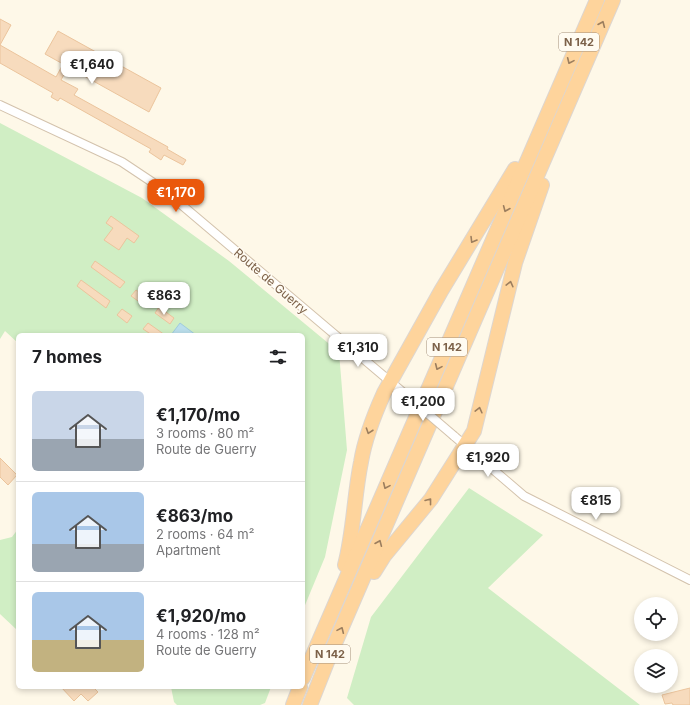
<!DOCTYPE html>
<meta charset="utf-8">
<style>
:root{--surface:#fff;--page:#f2f2f2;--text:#202124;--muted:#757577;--line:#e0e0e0;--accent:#ea580c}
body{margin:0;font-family:Inter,sans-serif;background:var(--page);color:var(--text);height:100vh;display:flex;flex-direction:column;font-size:15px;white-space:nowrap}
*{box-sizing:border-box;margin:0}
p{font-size:13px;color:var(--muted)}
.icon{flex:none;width:22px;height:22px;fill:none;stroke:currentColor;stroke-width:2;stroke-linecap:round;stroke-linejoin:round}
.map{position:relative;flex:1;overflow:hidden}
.details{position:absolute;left:16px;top:333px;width:289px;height:356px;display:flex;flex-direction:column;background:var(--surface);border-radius:6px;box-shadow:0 2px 6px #0003}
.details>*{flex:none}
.buttons{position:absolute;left:634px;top:597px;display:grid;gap:8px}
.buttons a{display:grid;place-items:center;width:44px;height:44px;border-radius:50%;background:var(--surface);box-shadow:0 2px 6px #0003;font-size:20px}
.price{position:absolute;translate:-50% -34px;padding:0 9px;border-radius:8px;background:#fff;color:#222;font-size:13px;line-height:26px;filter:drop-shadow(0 1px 2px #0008)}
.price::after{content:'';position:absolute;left:50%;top:24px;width:12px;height:9px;margin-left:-6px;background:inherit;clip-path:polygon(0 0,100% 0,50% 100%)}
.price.on{background:var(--accent);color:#fff}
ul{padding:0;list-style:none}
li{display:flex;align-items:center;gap:12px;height:100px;padding:0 16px}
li+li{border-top:1px solid var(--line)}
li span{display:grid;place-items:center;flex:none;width:112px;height:80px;border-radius:6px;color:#555}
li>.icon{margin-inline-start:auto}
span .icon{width:48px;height:48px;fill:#fffc;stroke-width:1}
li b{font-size:17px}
h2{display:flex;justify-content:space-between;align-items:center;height:48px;padding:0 16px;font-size:17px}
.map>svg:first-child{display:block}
.green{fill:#d0eec4}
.water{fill:#badeeb;stroke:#9fccde}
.building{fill:#f7dbbd;stroke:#ebc49c}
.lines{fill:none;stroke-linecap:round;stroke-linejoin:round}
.minor-casing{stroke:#d3c2ac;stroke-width:10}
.trunk-casing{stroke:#ddd6d0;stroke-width:16}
.minor{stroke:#fff;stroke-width:8}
.trunk{stroke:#fed49c;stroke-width:14}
.minor-bridge-casing{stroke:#d3c2ac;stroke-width:10;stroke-linecap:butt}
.minor-bridge{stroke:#fff;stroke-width:8}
.oneway{stroke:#9c7e5e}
.labels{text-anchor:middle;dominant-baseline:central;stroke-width:3;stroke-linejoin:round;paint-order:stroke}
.shield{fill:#fffbf1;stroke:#a38f7b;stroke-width:1}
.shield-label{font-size:11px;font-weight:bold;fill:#7c6149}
.street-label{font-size:12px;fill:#7c6149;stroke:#fffbf1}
</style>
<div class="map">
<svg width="690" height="705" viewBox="0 0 690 705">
<rect width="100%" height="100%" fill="#fef8e8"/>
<g class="green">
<path d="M0,123L142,198L229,261L339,352L347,450L325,557L303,610V335H18V343L5,331L0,339Z"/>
<path d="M469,488L543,535L488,588L640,705H354L347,698L371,617Z"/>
<path d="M18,529V629H16L0,614V540L12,537Z"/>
<path d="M171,687H271L265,703L260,705H177L174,702Z"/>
</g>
<path class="water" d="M180,323L196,335H171Z"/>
<g class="building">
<path d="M0,19L11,25L0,45Z"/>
<path d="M58,31L161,88L149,112L68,67L61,80L78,89L74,95L168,147L167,149L186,160L183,165L164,155L161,160L149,152L151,149L60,98L58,101L51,97L53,93L0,63V45L56,77L63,64L45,54Z"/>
<path d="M111,216L139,236L134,243L127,238L119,250L104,240L113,228L106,223Z"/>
<path d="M95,261L125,282L120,288L91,267Z"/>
<path d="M81,280L110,301L106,308L77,286Z"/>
<path d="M136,290L146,297L141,303L131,296Z"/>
<path d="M159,307L174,318L170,324L155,313Z"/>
<path d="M122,309L132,316L127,323L117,315Z"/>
<path d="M148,323L165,335H152L143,329Z"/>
<path d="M0,458L17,475L8,485L0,477Z"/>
<path d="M61,687H93L98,692L88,701L81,694L74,701Z"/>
<path d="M690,688V705H673L672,703L665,704L662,695Z"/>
</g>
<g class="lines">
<defs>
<g id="minor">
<path d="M0,105L122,162L164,190L405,394"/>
<path d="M454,436L524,496L690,580"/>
</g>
<g id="trunk">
<path d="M345,565C354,531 354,496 361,462C365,438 374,415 384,393L441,291L515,169"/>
<path d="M374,572L384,556L431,499L474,431L515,263L542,185"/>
<path d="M303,678L597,0"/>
<path d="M293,705L300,687"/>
<path d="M310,705L329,657L613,0"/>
</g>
</defs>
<use href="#minor" class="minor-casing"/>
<use href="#trunk" class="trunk-casing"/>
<use href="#minor" class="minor"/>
<use href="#trunk" class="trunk"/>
<defs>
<path id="minor-bridge" d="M405,394L454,436"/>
</defs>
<use href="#minor-bridge" class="minor-bridge-casing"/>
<use href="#minor-bridge" class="minor-bridge"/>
</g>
<defs><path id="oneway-chevron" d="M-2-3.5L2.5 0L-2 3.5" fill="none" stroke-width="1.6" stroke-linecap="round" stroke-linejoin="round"/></defs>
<g class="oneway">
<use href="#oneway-chevron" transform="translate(602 24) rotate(-67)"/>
<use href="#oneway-chevron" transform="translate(570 61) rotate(114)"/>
<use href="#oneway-chevron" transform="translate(506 209) rotate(113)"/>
<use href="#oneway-chevron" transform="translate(473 240) rotate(121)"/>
<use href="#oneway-chevron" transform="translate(510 284) rotate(-76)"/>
<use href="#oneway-chevron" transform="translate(438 367) rotate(114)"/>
<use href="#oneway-chevron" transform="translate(479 410) rotate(-76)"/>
<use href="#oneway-chevron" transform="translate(369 431) rotate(109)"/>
<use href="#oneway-chevron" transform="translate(386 486) rotate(114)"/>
<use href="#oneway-chevron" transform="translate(429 501) rotate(-52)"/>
<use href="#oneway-chevron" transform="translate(379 543) rotate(-67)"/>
<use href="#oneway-chevron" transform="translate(341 630) rotate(-66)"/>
</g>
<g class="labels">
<g class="shield">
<rect x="559" y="33" width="40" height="18" rx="3"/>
<rect x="427" y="338" width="40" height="18" rx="3"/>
<rect x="310" y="645" width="40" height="18" rx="3"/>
</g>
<g class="shield-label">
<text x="579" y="42">N 142</text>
<text x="447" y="347">N 142</text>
<text x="330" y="654">N 142</text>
</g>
<g class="street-label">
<text transform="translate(271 281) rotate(41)">Route de Guerry</text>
</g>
</g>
</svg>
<div class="buttons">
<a><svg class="icon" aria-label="locate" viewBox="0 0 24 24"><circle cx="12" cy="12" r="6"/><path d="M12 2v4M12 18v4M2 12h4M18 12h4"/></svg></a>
<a><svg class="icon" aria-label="layers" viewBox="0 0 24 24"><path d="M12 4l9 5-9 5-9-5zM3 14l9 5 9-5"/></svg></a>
</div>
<b class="price" style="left:92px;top:85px">€1,640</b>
<b class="price on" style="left:176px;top:213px">€1,170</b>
<b class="price" style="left:164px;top:316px">€863</b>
<b class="price" style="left:358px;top:368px">€1,310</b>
<b class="price" style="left:423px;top:422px">€1,200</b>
<b class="price" style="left:488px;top:478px">€1,920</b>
<b class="price" style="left:596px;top:521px">€815</b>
<section class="details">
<h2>7 homes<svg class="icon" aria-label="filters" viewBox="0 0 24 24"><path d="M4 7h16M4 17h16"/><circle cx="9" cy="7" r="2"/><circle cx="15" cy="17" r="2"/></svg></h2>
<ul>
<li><span style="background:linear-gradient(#c9d6e8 60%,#9aa5b1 0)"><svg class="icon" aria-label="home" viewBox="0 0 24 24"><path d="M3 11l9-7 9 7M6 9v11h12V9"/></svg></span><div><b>€1,170/mo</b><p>3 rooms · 80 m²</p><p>Route de Guerry</p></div></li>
<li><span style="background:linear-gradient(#a9c7e8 65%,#9aa5b1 0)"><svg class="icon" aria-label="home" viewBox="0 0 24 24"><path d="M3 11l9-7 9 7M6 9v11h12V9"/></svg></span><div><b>€863/mo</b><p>2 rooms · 64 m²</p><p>Apartment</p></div></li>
<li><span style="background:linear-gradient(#a9c7e8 60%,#c2b280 0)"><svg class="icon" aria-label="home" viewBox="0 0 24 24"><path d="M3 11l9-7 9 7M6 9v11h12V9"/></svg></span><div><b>€1,920/mo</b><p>4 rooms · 128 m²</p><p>Route de Guerry</p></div></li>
</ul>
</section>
</div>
